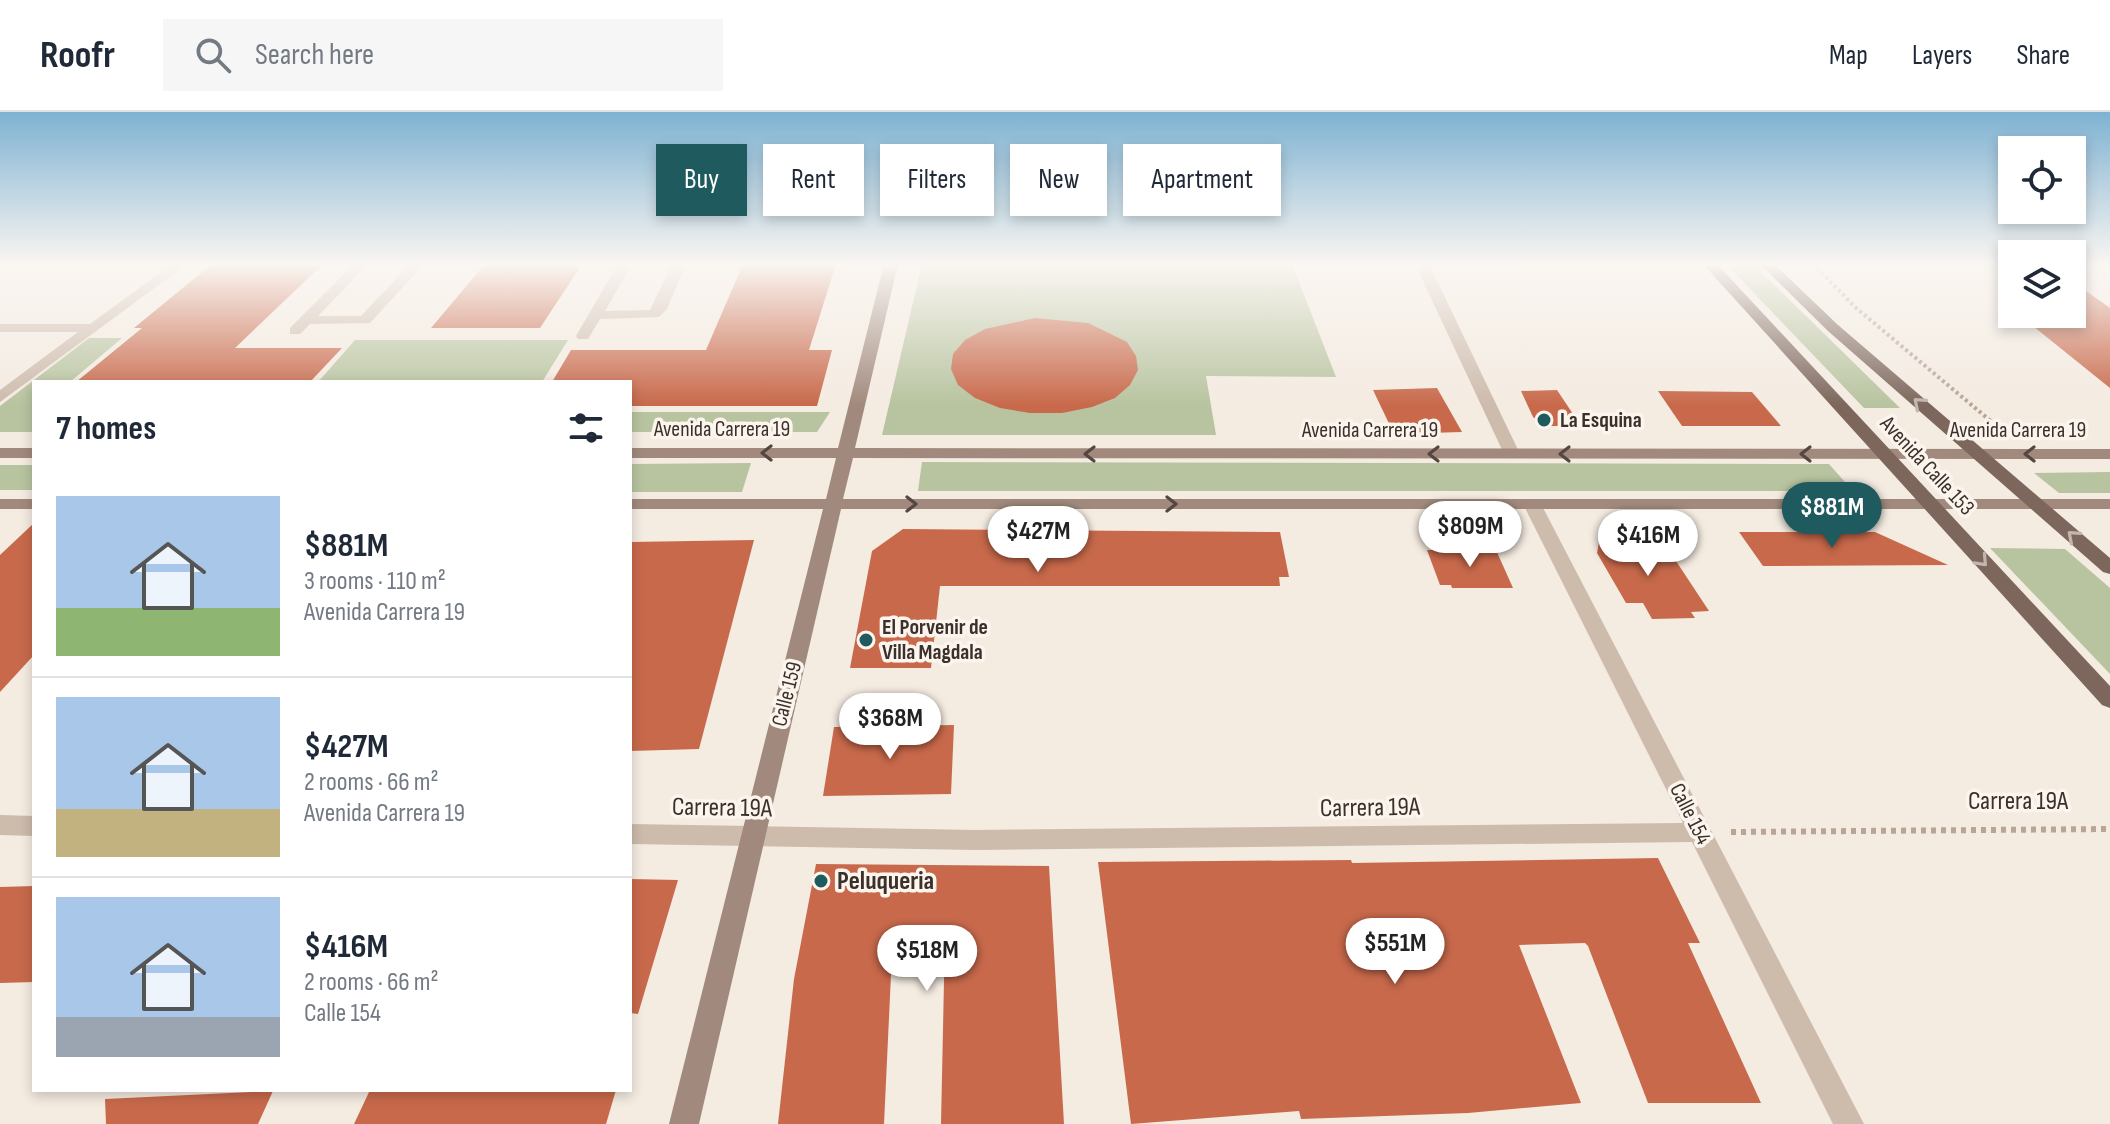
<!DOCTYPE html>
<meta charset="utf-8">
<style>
:root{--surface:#fff;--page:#f6f6f7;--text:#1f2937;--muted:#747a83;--line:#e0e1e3;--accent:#1f5a5e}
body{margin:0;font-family:"Sofia Sans Condensed",sans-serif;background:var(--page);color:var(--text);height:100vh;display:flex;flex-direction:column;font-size:30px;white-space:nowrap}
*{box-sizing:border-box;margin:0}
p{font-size:26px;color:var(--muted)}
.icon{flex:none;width:44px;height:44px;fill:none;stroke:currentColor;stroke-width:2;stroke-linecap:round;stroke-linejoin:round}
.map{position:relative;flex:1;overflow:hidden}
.sheet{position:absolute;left:32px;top:268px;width:600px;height:712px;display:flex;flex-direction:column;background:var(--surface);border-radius:0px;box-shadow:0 4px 12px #0003}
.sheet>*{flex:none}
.top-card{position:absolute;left:656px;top:32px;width:760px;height:72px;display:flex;gap:16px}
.fabs{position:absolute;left:1998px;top:24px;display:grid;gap:16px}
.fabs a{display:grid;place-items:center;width:88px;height:88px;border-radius:0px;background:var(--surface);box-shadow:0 4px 12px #0003;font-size:40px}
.price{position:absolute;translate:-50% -68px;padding:0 18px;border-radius:28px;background:#fff;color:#222;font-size:26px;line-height:52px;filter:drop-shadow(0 2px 4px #0008)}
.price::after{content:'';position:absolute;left:50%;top:48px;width:24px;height:18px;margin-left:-12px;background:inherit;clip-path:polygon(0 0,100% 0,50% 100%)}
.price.selected{background:var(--accent);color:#fff}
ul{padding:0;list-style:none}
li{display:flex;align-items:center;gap:24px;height:200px;padding:0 24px}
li+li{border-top:2px solid var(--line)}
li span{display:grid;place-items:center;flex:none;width:224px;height:160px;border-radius:0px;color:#555}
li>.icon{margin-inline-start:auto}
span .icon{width:96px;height:96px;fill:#fffc;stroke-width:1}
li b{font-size:34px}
h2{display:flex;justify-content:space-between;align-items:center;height:96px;padding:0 24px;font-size:34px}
.tag{padding:0 28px;border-radius:0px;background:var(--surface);box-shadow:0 4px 12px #0003;font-size:28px;line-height:72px}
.tag.selected{background:var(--accent);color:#fff}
header{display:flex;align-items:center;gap:48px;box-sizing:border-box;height:112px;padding:0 40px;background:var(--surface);border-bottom:2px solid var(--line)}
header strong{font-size:38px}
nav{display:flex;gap:44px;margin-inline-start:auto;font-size:28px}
.search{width:560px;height:72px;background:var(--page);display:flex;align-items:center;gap:20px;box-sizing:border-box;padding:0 28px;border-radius:0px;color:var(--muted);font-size:30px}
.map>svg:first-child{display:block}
.green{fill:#b8c4a0}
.building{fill:#c8694b}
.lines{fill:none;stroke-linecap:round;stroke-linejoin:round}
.path-far1{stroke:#b9a596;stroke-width:4;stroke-dasharray:3 3;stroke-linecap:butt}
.path{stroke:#b9a596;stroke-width:6;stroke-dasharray:5 5;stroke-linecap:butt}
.lane{fill:#cdbbac;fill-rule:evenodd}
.street{fill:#cdbbac;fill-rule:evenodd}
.secondary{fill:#a18a7d;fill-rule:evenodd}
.primary{fill:#7d675c;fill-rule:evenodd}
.oneway{stroke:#c2b5ac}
.oneway2{stroke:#544640}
.poi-dot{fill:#1f5a5e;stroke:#fbf5ee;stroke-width:3}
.labels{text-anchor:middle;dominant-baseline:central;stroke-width:7;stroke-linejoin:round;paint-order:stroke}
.poi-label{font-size:22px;font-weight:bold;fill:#3b302b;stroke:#fbf5ee;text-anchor:start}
.street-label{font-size:22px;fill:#3b302b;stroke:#fbf5ee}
.near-street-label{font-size:26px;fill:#3b302b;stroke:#fbf5ee}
.near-poi-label{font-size:26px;font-weight:bold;fill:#3b302b;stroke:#fbf5ee;text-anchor:start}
</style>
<header>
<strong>Roofr</strong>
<div class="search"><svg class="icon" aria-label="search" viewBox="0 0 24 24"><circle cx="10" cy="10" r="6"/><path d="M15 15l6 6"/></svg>Search here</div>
<nav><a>Map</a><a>Layers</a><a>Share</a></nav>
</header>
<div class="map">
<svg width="2110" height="1012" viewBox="0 0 2110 1012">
<rect width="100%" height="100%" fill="#f4ebe1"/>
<g class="green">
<path d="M922,152H1292L1336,265L1206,264L1216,323H882Z"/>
<path d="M1726,152H1753L1900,296H1864Z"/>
<path d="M89,226H122L70,270H34V320H0V294Z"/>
<path d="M355,228H568L542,270H318Z"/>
<path d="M630,300H830L817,320H630Z"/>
<path d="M922,350L1829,352L1853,379H918Z"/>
<path d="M751,351L742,380H630V352Z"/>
<rect x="0" y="353" width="34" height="25"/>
<path d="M2110,360V381H2059L2034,361Z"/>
<path d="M1990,436L2065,437L2110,476V562Z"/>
</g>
<g class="building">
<path d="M212,152H323L235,236H342L310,270H76L142,216H134Z"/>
<path d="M485,152H582L540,216H431Z"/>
<path d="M743,152H836L809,238H832L817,294H630V270H552L571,238H706Z"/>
<path d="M2072,169L2110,196V276L2018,202H2072Z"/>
<path d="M1035,206L1088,211L1127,230L1136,244L1138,258L1130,273L1115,286L1092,295L1062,301H1030L1000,296L975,286L958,273L951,257L953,242L965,228L985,217Z"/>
<path d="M1437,276L1462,320L1394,322L1373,278Z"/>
<path d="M1557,278L1581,314H1546L1533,305L1521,279Z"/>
<path d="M1658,279L1752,280L1781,314H1682Z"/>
<path d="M34,411V543L0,580V443Z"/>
<path d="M903,417L1280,420L1289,465H1279L1280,474H940L931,556H850L872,439Z"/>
<path d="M1601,420H1632L1651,449H1676L1709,499L1691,500L1695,506L1652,507L1643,491H1626L1597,441Z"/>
<path d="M1739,420H1875L1948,453L1763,454Z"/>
<path d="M754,428L699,637L630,639V430Z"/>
<path d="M1427,438H1496L1513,476H1452L1451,473H1440Z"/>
<path d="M954,613L951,682L823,684L834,615Z"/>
<path d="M1658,746L1700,831H1688L1761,991H1648L1588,834L1585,831L1519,833L1581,991L1468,1001L1301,1007L1299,999L1131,1012L1098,750L1351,748L1352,751Z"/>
<path d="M816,752L1049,754L1064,1012H941L945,822L893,820L884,1012H778L794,867Z"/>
<path d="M630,767L678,768L638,902L630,901Z"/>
<path d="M34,774V870L0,871V775Z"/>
<path d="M370,978H616L606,1012H354Z"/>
<path d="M273,979L258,1012H106L105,987Z"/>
</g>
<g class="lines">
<path class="path-far1" d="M1813,152L1855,195L1999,316"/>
<path class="path" d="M1731,720L2110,717"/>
<g class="lane">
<path d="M354,152H368L318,204H361L410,152H424L370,211L310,212L300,222H290V216Z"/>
<path d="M618,152H632L605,199L650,198L672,152H686L667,197L659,205L600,207L588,227H578L576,224Z"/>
</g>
<g class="street">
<path d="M172,152H187L0,290V278L78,220H0V212H90Z"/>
<path d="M1415,152H1429L1520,342L1518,346H1506L1504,342Z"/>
<path d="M1532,387L1541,392L1864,1012H1833L1692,730L976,738L630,732V712L976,718L1683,711L1523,392Z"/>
<path d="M0,703L34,704V724L0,723Z"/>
</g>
<g class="secondary">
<path d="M884,152H898L855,336L2110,337V347L853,346L843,387H2110V397H841L699,1012H669L823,397H630V387H826L836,346H630V336H838Z"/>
<rect x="0" y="336" width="34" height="10"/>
<rect x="0" y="387" width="34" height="10"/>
</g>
<g class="primary">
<path d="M1703,152H1717L2110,574V596L2102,593Z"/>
<path d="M1760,152H1774L1838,213L2110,446V462L2103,460L1828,219Z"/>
</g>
</g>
<defs><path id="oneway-chevron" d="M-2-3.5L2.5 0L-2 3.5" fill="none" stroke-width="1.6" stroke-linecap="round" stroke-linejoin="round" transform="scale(2)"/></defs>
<g class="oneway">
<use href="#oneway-chevron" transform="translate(1919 291) rotate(-139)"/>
<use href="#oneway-chevron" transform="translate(2073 424) rotate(-139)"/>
<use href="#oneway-chevron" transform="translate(1982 449) rotate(47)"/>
</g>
<g class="oneway2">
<use href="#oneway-chevron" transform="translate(767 341) rotate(180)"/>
<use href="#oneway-chevron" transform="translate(1090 342) rotate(-180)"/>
<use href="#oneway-chevron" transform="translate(1434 342) rotate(-180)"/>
<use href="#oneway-chevron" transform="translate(1565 342) rotate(180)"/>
<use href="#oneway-chevron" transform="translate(1806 342) rotate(-180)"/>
<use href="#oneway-chevron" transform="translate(2030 342) rotate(180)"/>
<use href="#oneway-chevron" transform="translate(911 392)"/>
<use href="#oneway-chevron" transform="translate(1171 392)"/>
</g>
<linearGradient id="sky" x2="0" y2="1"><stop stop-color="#7eb2d2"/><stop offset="0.52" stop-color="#faf6f2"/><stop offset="1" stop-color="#faf6f2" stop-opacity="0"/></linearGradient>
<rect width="2110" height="293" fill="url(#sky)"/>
<g class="poi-dot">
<circle cx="1544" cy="308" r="8"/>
<circle cx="866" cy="528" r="8"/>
<circle cx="821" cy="769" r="8"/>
</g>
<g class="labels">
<g class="poi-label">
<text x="1560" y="308">La Esquina</text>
<text x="882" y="515">El Porvenir de<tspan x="882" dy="25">Villa Magdala</tspan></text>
</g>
<g class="street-label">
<text x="722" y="317">Avenida Carrera 19</text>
<text x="1370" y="318">Avenida Carrera 19</text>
<text x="2018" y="318">Avenida Carrera 19</text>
<text transform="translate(1927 354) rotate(47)">Avenida Calle 153</text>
<text transform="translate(787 582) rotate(-76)">Calle 159</text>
<text transform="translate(1690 702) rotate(63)">Calle 154</text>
</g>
<g class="near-street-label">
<text x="2018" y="689">Carrera 19A</text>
<text transform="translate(722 696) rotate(1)">Carrera 19A</text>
<text transform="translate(1370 696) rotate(-1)">Carrera 19A</text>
</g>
<g class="near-poi-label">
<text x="837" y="769">Peluqueria</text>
</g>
</g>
</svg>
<div class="fabs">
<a><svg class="icon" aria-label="locate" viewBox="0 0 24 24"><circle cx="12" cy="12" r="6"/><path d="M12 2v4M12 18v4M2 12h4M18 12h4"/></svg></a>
<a><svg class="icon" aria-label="layers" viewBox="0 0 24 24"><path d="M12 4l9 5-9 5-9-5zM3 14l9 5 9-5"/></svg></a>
</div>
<b class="price selected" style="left:1832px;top:438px">$881M</b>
<b class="price" style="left:1470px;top:457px">$809M</b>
<b class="price" style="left:1038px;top:462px">$427M</b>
<b class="price" style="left:1648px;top:466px">$416M</b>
<b class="price" style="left:890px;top:649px">$368M</b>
<b class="price" style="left:1395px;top:874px">$551M</b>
<b class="price" style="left:927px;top:881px">$518M</b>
<div class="top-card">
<a class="tag selected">Buy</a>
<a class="tag">Rent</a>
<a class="tag">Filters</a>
<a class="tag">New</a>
<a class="tag">Apartment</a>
</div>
<section class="sheet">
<h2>7 homes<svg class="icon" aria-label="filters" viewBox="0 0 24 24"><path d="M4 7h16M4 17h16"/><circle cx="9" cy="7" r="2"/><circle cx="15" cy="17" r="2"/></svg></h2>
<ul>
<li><span style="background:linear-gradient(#a9c7e8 70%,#8fb573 0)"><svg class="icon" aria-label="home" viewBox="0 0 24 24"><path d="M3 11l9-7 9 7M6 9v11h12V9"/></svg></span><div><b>$881M</b><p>3 rooms · 110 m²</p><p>Avenida Carrera 19</p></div></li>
<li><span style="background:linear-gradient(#a9c7e8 70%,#c2b280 0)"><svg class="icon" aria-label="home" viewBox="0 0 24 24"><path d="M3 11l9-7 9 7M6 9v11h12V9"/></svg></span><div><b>$427M</b><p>2 rooms · 66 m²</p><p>Avenida Carrera 19</p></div></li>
<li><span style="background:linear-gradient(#a9c7e8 75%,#9aa5b1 0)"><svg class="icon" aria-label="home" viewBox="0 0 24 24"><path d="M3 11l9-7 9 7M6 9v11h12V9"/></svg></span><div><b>$416M</b><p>2 rooms · 66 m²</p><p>Calle 154</p></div></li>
</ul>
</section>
</div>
